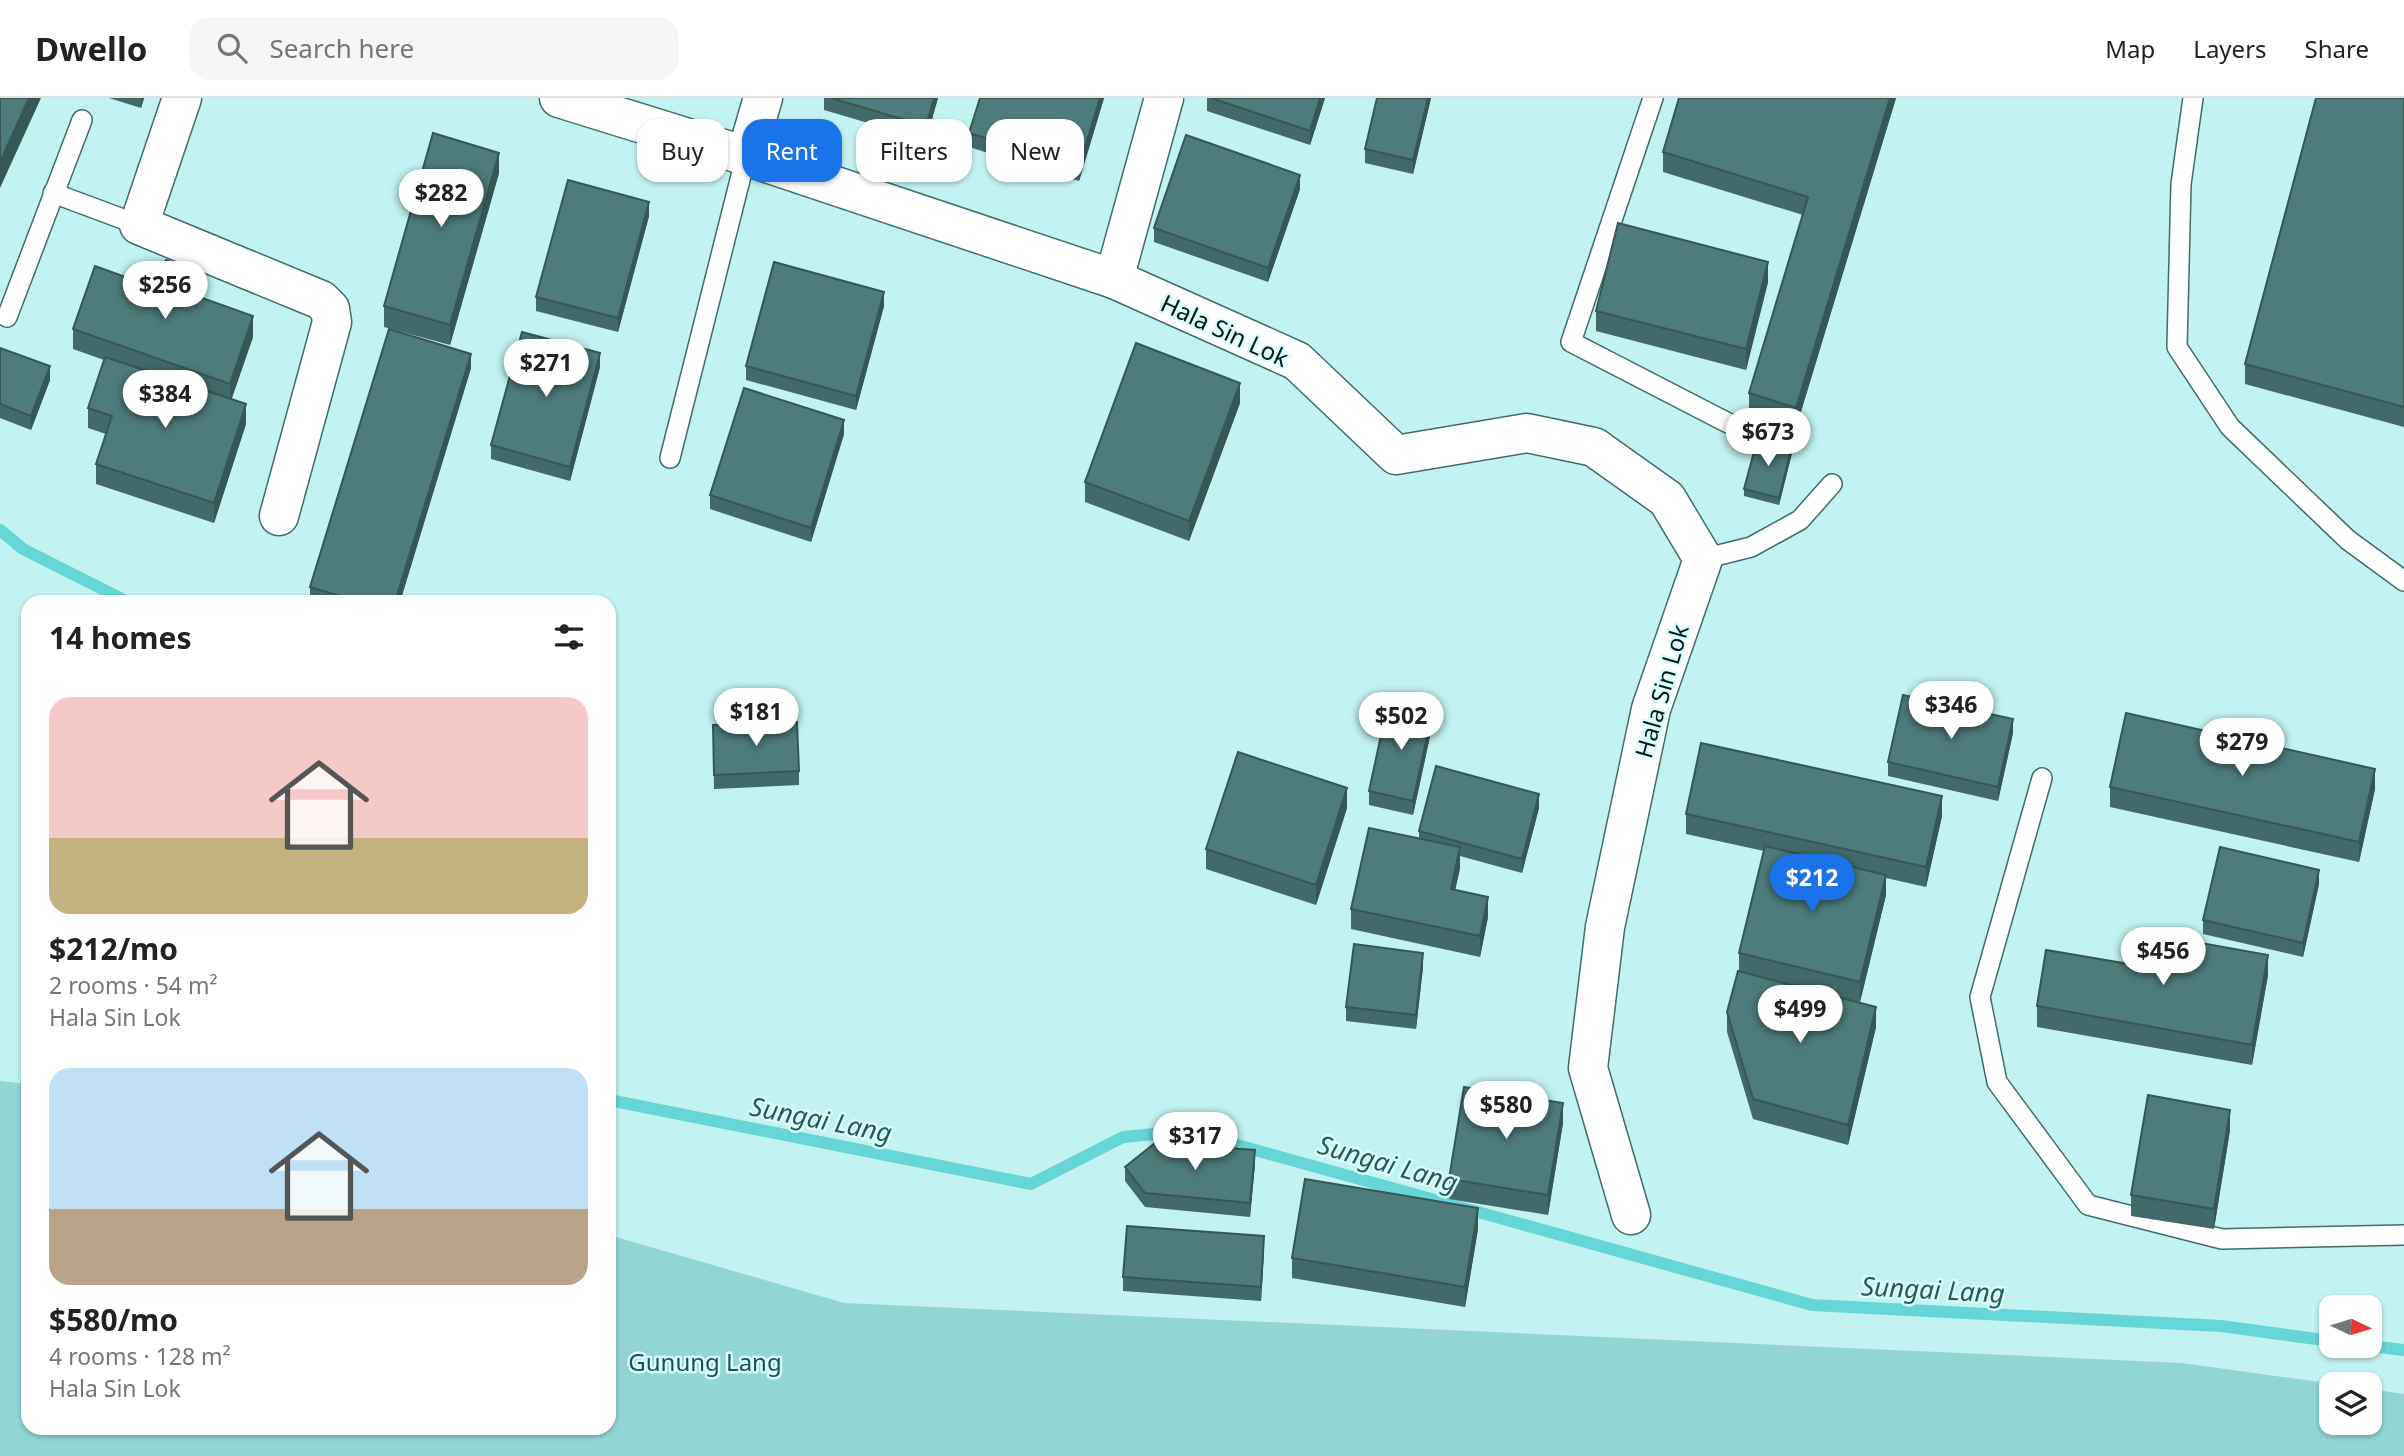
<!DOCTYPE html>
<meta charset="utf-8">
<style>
:root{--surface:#fff;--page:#f6f6f6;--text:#222;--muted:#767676;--line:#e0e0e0;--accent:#1a73e8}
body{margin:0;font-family:"Noto Sans",sans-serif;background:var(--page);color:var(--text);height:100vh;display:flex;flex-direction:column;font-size:26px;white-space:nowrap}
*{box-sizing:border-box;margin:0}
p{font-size:23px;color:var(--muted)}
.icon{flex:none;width:38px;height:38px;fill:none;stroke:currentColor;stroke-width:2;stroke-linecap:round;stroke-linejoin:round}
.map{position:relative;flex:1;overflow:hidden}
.sheet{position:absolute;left:21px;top:497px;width:595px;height:840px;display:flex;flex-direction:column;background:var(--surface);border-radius:21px;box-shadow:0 2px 5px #0004}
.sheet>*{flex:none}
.guide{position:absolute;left:637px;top:21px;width:665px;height:63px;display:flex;gap:14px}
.needle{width:46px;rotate:94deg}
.tools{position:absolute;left:2319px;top:1197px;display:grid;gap:14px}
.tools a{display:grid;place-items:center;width:63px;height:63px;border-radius:14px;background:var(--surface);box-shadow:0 2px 5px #0004;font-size:35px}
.price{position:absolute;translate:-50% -60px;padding:0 16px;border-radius:24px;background:#fff;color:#222;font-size:23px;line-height:46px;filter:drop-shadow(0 2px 4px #0008)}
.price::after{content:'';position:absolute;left:50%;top:42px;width:21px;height:16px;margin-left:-10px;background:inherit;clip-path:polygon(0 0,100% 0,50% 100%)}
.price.selected{background:var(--accent);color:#fff}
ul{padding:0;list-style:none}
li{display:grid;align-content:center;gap:14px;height:371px;padding:0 28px}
li span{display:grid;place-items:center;height:217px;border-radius:21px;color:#555}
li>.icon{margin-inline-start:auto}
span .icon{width:126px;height:126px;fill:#fffc;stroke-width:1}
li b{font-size:30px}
h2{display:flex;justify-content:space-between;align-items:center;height:84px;padding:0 28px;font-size:30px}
.pill{padding:0 24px;border-radius:21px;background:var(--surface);box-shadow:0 2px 5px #0004;font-size:24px;line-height:63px}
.pill.selected{background:var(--accent);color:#fff}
header{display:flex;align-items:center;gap:42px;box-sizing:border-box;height:98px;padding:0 35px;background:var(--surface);border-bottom:2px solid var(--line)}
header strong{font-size:33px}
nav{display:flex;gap:38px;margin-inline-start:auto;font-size:24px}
.search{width:490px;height:63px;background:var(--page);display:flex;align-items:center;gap:18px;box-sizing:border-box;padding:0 24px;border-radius:21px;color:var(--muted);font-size:26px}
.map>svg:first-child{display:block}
.green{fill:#92d5d5}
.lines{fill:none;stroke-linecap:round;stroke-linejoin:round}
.stream{stroke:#66d5d5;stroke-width:12}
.service-casing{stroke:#3f6d6c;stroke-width:22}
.minor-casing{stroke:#3f6d6c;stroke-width:41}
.service{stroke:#fff;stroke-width:19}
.minor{stroke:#fff;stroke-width:38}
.wall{fill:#436a6a}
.shaded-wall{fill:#375656}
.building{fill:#4e7b7b;stroke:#375656;stroke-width:2}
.labels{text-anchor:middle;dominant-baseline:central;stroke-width:5;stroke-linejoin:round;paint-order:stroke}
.street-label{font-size:24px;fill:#061818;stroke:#d7fdfd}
.park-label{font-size:24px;fill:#1e504f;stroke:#d7fdfd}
.water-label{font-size:26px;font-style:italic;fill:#285858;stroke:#d7fdfd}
</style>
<header>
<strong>Dwello</strong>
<div class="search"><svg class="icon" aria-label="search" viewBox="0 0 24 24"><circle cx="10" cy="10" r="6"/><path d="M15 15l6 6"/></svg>Search here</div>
<nav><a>Map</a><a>Layers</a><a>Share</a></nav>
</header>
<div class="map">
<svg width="2404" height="1358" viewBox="0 0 2404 1358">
<rect width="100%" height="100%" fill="#c2f2f1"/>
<path class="green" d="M0,983L28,986V1330H609V1137L844,1205L2182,1265L2334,1286H2331V1325H2370V1291L2404,1296V1358H0Z"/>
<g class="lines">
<g class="stream">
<path d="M0,432L23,451L128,504"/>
<path d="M609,1002L1031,1086L1123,1039L1187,1033L1812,1207L2221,1228L2331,1243"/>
<path d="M2370,1248L2404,1252"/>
</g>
<defs>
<g id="service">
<path d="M1653,0L1571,244L1728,325"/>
<path d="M2193,0L2181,86L2177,249L2230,329L2348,442L2404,483"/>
<path d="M53,95L139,127"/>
<path d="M7,219L82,22"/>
<path d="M670,360L746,58"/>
<path d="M1703,461L1751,449L1800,422L1832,386"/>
<path d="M2042,680L1980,899L1997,984L2088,1107L2222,1141L2404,1137"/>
</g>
<g id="minor">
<path d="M182,0L139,127L321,202L330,211L332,224L279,418"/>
<path d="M559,0L746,58L1114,181L1297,263L1396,357L1527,335L1594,349L1667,401L1703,461L1651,611L1605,829L1588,970L1631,1117"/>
<path d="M746,58L763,0"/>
<path d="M1114,181L1164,0"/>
</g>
</defs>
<use href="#service" class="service-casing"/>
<use href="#minor" class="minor-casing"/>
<use href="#service" class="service"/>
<use href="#minor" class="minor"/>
</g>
<g class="wall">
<path d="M109,0H144L141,10Z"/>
<path d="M824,0H938L926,42L824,12Z"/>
<path d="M980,0H1104L1079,83L969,49V35Z"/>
<path d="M1207,0H1325L1310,47L1207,13Z"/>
<path d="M1431,0L1413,76L1365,65V51Z"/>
<path d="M1679,0H1896L1796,330L1749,316V295L1803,117L1663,74V54Z"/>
<path d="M2404,0V329L2245,286V266Z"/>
<path d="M499,75L450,247L384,229V208Z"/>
<path d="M1300,91L1268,184L1154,144V130Z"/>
<path d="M649,118L618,234L536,213V199Z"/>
<path d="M1768,184L1746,272L1596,233V213Z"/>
<path d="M156,190L199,195L198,199L253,239L231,301L246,326L214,425L96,386V366L106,336L88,330V310L104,262L73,251V231Z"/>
<path d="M884,208L856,312L746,282V268Z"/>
<path d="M0,250L50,282L31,332L0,320Z"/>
<path d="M600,269L570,383L491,361V347Z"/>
<path d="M471,270L400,504H315L310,503V489Z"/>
<path d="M1240,305L1189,443L1085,404V384Z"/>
<path d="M844,336L811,444L710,411V397Z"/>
<path d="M1792,355L1779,407L1744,398V391Z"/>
<path d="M713,627L799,673V687L714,691Z"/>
<path d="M1432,629L1413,717L1369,707V693Z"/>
<path d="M2013,635L1998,703L1888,678V664Z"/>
<path d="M2110,689L2375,691L2359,764L2110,709Z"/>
<path d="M1347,710L1316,807L1206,771V751Z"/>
<path d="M1539,710L1522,775L1460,758V770L1455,792L1488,819L1480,859L1351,831V811L1419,740V733Z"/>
<path d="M1686,716L1942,718L1926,789L1886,780V797L1860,904L1836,899L1876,929L1848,1047L1753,1021L1727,934V914L1739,873V855L1764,753L1686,736Z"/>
<path d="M2319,786L2303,859L2203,836V822Z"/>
<path d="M1423,869L1416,931L1346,923V909Z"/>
<path d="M2268,877L2252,967L2037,929V908Z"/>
<path d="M1563,1025L1548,1117L1449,1101V1081Z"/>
<path d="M2230,1032L2214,1131L2131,1118V1097Z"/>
<path d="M1255,1066L1250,1119L1145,1109L1125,1083V1069Z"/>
<path d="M1478,1131L1465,1209L1292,1180V1160Z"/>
<path d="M1264,1152L1261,1203L1123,1193V1179Z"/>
</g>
<g class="shaded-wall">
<path d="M29,0H41L0,90V64Z"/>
<path d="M141,0H144L141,10Z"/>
<path d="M934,0H938L926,42V28Z"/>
<path d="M1100,0H1104L1079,83V69Z"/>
<path d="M1320,0H1325L1310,47V33Z"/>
<path d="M1428,0H1431L1413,76V62Z"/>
<path d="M1890,0H1896L1796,330V310Z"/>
<path d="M499,55V75L450,247V227Z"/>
<path d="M1300,77V91L1268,184V170Z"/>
<path d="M649,104V118L618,234V220Z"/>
<path d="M1768,164V184L1746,272V251Z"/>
<path d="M199,174V195L191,217V196Z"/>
<path d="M884,194V208L856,312V298Z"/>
<path d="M253,218V239L230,306V286Z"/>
<path d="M600,255V269L570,383V369Z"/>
<path d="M471,256V270L400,504H395Z"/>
<path d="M50,268V282L31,332V318Z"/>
<path d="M1240,285V305L1189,443V423Z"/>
<path d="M246,306V326L214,425V405Z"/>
<path d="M844,322V336L811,444V430Z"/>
<path d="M1792,348V355L1779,407V400Z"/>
<path d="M1432,615V629L1413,717V703Z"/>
<path d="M2013,621V635L1998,703V689Z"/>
<path d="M2375,671V691L2359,764V744Z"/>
<path d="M1347,690V710L1316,807V787Z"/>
<path d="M1539,696V710L1522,775V761Z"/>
<path d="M1942,698V718L1926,789V769Z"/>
<path d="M1460,749V770L1451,811V791Z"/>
<path d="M2319,772V786L2303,859V845Z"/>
<path d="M1886,777V797L1860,904V884Z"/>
<path d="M1488,799V819L1480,859V838Z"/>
<path d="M1423,855V869L1416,931V917Z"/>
<path d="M2268,857V877L2252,967V947Z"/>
<path d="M1876,909V929L1848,1047V1027Z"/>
<path d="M1563,1005V1025L1548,1117V1097Z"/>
<path d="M2230,1012V1032L2214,1131V1111Z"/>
<path d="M1255,1052V1066L1250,1119V1105Z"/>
<path d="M1478,1110V1131L1465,1209V1189Z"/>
<path d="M1264,1138V1152L1261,1203V1189Z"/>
</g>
<g class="building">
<path d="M0,0H29L0,64Z"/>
<path d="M831,0H934L926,28Z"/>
<path d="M980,0H1100L1079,69L969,35Z"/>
<path d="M1211,0H1320L1310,33Z"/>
<path d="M1377,0H1428L1413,62L1365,51Z"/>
<path d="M1679,0H1890L1796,310L1749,295L1808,99L1663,54Z"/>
<path d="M2316,0H2404V309L2245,266Z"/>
<path d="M433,35L499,55L450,227L384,208Z"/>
<path d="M1186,37L1300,77L1268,170L1154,130Z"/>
<path d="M568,82L649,104L618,220L536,199Z"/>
<path d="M1618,125L1768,164L1746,251L1596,213Z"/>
<path d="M166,162L199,174L191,196L253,218L230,286L73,231L95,168L156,190Z"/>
<path d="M774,164L884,194L856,298L746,268Z"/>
<path d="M389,231L471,256L395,504H359L310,489Z"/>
<path d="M522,234L600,255L570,369L491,347Z"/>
<path d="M1136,245L1240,285L1189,423L1085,384Z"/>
<path d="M0,250L50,268L31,318L0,306Z"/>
<path d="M105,259L246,306L214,405L96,366L112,318L88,310Z"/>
<path d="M744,290L844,322L811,430L710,397Z"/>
<path d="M1758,339L1792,348L1779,400L1744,391Z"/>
<path d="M1903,597L2013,621L1998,689L1888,664Z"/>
<path d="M1388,605L1432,615L1413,703L1369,693Z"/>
<path d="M2126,615L2375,671L2359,744L2110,689Z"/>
<path d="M797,624L799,673L714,677L713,627Z"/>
<path d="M1701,645L1942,698L1926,769L1686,716Z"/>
<path d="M1238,654L1347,690L1316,787L1206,751Z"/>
<path d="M1436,668L1539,696L1522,761L1419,733Z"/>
<path d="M1369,730L1460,749L1451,791L1488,799L1480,838L1351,811Z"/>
<path d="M1765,748L1886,777L1860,884L1739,855Z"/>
<path d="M2220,749L2319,772L2303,845L2203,822Z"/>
<path d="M2134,833L2268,857L2252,947L2037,908L2046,852L2129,866Z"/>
<path d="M1354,846L1423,855L1416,917L1346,909Z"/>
<path d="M1738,873L1876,909L1848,1027L1753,1001L1727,914Z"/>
<path d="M1464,989L1563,1005L1548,1097L1449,1081Z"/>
<path d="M2148,997L2230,1012L2214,1111L2131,1097Z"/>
<path d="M1155,1045L1255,1052L1250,1105L1145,1095L1125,1069Z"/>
<path d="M1305,1081L1478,1110L1465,1189L1292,1160Z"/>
<path d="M1127,1128L1264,1138L1261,1189L1123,1179Z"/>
</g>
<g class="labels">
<g class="street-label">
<text transform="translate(1225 232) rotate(25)">Hala Sin Lok</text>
<text transform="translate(1661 593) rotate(-74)">Hala Sin Lok</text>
</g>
<g class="park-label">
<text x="705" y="1263">Gunung Lang</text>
</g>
<g class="water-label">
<text transform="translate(821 1021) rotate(11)">Sungai Lang</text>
<text transform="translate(1388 1065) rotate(16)">Sungai Lang</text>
<text transform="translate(1933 1191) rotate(3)">Sungai Lang</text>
</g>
</g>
</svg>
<div class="tools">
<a><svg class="needle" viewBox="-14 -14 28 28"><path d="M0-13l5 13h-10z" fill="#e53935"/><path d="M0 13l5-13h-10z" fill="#767676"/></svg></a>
<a><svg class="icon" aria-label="layers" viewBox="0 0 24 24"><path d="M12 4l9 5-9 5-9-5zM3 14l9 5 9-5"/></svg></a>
</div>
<b class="price" style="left:441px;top:131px">$282</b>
<b class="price" style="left:165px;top:223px">$256</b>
<b class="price" style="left:546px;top:301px">$271</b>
<b class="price" style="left:165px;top:332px">$384</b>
<b class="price" style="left:1768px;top:370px">$673</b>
<b class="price" style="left:1951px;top:643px">$346</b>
<b class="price" style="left:756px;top:650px">$181</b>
<b class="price" style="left:1401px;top:654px">$502</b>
<b class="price" style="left:2242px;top:680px">$279</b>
<b class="price selected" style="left:1812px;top:816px">$212</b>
<b class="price" style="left:2163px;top:889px">$456</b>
<b class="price" style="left:1800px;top:947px">$499</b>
<b class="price" style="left:1506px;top:1043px">$580</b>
<b class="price" style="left:1195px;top:1074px">$317</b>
<div class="guide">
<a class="pill">Buy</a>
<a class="pill selected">Rent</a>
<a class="pill">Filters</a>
<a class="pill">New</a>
</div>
<section class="sheet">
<h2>14 homes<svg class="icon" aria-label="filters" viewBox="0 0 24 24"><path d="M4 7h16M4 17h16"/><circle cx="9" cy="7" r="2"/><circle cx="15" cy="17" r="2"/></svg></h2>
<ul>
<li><span style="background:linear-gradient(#f6c9c9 65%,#c2b280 0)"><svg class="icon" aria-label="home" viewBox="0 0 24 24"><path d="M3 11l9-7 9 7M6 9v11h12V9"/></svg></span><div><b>$212/mo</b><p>2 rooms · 54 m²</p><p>Hala Sin Lok</p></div></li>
<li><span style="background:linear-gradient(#bfe0f5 65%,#b9a48a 0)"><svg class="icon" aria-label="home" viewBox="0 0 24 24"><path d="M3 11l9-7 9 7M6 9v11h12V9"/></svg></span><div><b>$580/mo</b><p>4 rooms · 128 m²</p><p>Hala Sin Lok</p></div></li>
</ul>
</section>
</div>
